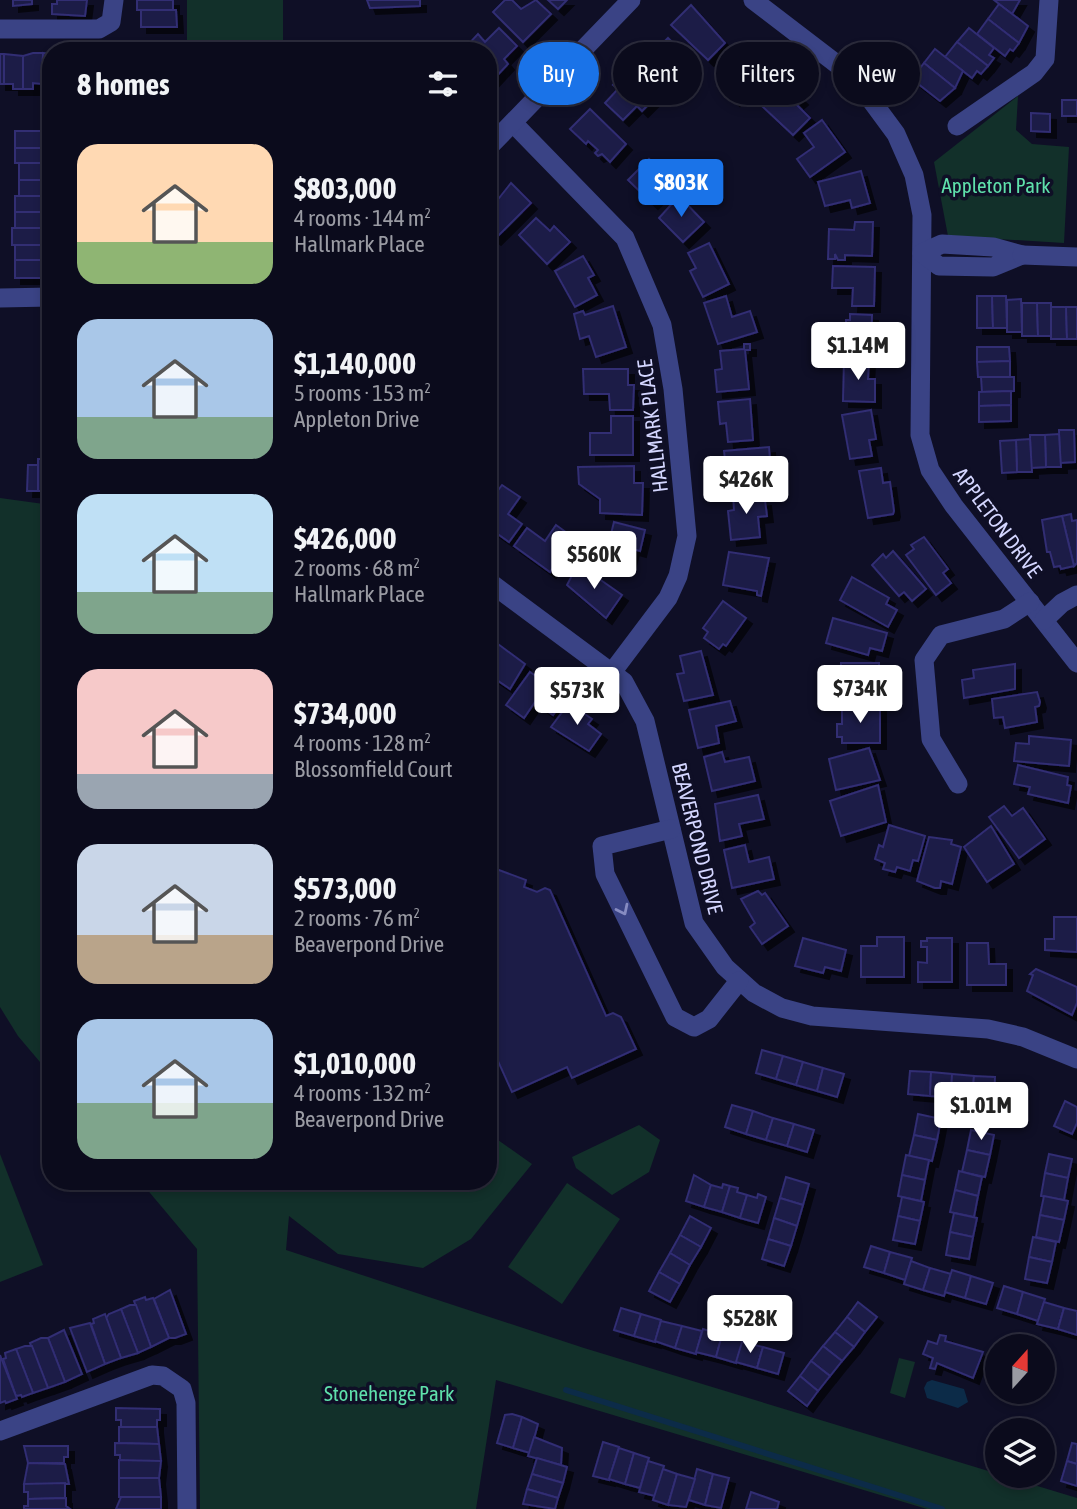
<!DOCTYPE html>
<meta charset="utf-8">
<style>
:root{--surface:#0b0b1c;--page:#191929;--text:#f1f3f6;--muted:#9a9ba3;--line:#2b2b3b;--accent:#1a73e8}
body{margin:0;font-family:"Asap Condensed",sans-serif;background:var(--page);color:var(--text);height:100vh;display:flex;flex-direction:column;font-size:26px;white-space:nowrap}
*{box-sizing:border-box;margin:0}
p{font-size:23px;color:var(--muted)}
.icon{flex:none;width:38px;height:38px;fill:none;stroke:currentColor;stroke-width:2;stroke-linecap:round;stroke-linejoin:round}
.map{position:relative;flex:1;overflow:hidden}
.sheet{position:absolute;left:42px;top:42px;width:455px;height:1148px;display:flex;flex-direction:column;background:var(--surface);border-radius:28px;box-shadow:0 4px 10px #0003,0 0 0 2px var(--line)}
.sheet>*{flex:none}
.top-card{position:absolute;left:518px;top:42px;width:453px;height:63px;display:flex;gap:14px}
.needle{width:46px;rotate:21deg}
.controls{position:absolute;left:985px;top:1334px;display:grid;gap:14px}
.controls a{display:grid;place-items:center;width:70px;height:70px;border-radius:50%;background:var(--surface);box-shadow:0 4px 10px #0003,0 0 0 2px var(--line);font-size:35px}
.price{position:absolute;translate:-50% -60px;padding:0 16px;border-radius:7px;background:#fff;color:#222;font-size:23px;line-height:46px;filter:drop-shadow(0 2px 4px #0008)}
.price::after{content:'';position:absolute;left:50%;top:42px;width:21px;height:16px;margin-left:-10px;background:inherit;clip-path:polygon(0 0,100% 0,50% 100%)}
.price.on{background:var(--accent);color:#fff}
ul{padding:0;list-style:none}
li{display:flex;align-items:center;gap:21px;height:175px;padding:0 35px}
li span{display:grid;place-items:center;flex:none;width:196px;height:140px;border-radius:21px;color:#555}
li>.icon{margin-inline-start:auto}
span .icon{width:84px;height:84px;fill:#fffc;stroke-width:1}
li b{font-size:30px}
h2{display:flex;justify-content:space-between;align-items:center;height:84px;padding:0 35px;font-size:30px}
.tag{padding:0 24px;border-radius:32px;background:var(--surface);box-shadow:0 4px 10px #0003,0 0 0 2px var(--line);font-size:24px;line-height:63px}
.tag.on{background:var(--accent);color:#fff}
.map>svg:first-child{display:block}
.green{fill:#12302a}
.water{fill:#0c2b48}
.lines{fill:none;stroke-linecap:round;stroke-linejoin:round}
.stream{stroke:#0c2b48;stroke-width:6}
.building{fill:#1d1b47;stroke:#302d73;stroke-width:2;filter:url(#shadow)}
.minor{stroke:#3a4385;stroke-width:19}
.oneway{stroke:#878cc2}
.labels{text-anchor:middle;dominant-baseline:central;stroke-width:7;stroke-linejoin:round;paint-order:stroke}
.park-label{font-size:21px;fill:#5fe0ab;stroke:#0f0f26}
.street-label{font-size:21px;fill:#d4d6ff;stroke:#0f0f26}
</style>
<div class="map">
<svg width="1077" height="1509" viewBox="0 0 1077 1509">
<defs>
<filter id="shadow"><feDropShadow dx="6" dy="6" stdDeviation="0" flood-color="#0009"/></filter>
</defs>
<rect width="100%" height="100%" fill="#0f0f26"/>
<g class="green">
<rect x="187" y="0" width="96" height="51"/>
<path d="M1018,96L1016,130L1032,144L1069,147L1064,243L948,236L934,162Z"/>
<path d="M0,498L51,505V1075L18,1036L0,1007Z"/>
<path d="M639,1125L660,1140L649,1172L612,1195L576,1168L572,1157Z"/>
<path d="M488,1133L532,1164L471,1239L423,1268L338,1254L289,1216L286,1250L584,1348L1077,1498V1509H927L496,1380L476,1509H200L197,1249L140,1181H488Z"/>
<path d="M0,1154L43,1265L0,1282Z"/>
<path d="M567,1183L620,1219L562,1304L508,1267Z"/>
<path d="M899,1358L915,1362L905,1398L890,1393Z"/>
</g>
<path class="water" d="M932,1380L964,1389L968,1402L958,1408L927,1398L924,1388L927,1382Z"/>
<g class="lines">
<path class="stream" d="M566,1390L942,1509"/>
</g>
<g class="building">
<path d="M13,0H32V4L13,6Z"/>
<path d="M57,0H87L85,16L52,14V4H57Z"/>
<rect x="137" y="0" width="36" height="10"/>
<path d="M367,0H420V6L370,8Z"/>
<path d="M505,0H512L521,9L536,0L551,14L523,42L493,12Z"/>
<path d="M548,0H567L558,9Z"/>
<path d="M994,0H1020L1012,14Z"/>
<path d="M999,4L1028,26L1019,43L988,19Z"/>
<path d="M691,5L725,43L708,60L671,25Z"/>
<path d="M141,10H176L177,27H141Z"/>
<path d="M988,19L1019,43L1013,51L1010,49L1005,56L977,34Z"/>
<path d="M499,28L517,46L504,59L508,64L493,80L488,75V51L463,50L478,34L485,42Z"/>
<path d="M969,28L994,48L989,55L994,58L988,66L957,42Z"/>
<path d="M668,38L686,56L671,71L677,77L665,91L634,63L650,47L654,52Z"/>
<path d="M957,42L988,66L981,74L977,71L972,78L945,57Z"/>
<path d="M935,49L963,71L955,88L924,63Z"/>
<path d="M33,53H43L42,84L33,83V89H23V56Z"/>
<path d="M43,53L51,54V89V84H42Z"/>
<rect x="0" y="54" width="4" height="30"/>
<path d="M4,54L23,56V89H13V84H4Z"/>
<path d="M748,54L776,82L760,97L748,85L734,100L718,85Z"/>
<path d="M924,63L955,88L940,101L912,79Z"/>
<path d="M628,69L656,97L642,111L637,106L623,120L605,103L618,89L613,85Z"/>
<path d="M786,84L802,99L796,104L810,118L793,135L763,107Z"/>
<rect x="1062" y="100" width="15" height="16"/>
<path d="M590,109L626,144L610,162L602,154L598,156L595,153L598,150L588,141L586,144L570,129Z"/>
<path d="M1031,113L1050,114V132L1031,131Z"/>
<path d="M822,120L845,152L810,177L797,159L814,147L804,133Z"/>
<rect x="15" y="131" width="32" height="17"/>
<rect x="15" y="148" width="32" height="15"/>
<path d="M649,159L666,176L672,171L678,177L652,203L628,180Z"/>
<rect x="19" y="163" width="32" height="17"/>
<path d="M861,171L870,203L852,208L850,200L825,206L818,182Z"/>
<rect x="19" y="180" width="32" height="16"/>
<path d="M511,183L531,203L495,239L488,233V212Z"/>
<rect x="15" y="196" width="32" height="16"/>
<path d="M679,196L704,222L683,242L659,218Z"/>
<rect x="15" y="212" width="32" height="16"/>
<path d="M536,218L550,231L554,226L570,242L547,264L519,235Z"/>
<path d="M855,222H873L872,256L845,255V260H838L835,254V259H828L829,229L854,230Z"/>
<rect x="12" y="228" width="32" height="17"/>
<path d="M709,243L729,284L703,297L690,271L696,268L688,253Z"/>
<rect x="15" y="245" width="32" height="15"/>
<path d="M583,256L594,275L588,278L597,295L575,307L555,271Z"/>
<rect x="15" y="260" width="32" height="18"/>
<path d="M833,266L875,267L874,306H852L853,288H832Z"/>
<path d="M726,296L732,317L750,311L757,332L718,344L704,303Z"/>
<path d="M977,296H992L993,328H977Z"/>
<path d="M992,296H1006L1007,328H993Z"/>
<path d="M1021,299L1022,332H1007V300Z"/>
<path d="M1022,303H1037L1038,336H1022Z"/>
<path d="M1037,303H1051V336H1038Z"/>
<path d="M613,306L626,347L596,357L589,336L580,339L574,314L583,311L585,315Z"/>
<path d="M1051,307H1066L1067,339H1051Z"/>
<path d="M1066,307H1077V339H1067Z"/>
<path d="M850,314L872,315L871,354L828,353L829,331H846V320H850Z"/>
<path d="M744,344H750V350H745L749,389L717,392L715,370L722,369L720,351L744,349Z"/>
<path d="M977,347H1009L1010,361L977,362Z"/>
<path d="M844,360H869L868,379H875V402L843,401Z"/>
<path d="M1010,361V377H978L977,362Z"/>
<path d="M583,369H628V385H634L633,410H610L609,394H584Z"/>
<path d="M981,377H1014V391L982,392Z"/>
<path d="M1011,391V405L979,406V392Z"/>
<path d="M750,399L753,440L728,442L726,423L720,424L718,402Z"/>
<path d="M1011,405V421L979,422V406Z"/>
<path d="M871,410L876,439L869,440L872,456L850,459L842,415Z"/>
<path d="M611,416H633V455H590V433H611Z"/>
<path d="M1059,430H1074L1075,462L1060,463Z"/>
<path d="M1059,434L1061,467H1046L1045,435Z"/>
<path d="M1030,435H1045L1046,467L1031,468Z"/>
<path d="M1030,439L1032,472H1017L1016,440Z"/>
<path d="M1016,440L1017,472L1002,473L1000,441Z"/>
<path d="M769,447L771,472L746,475L747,483L728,485L724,451Z"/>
<rect x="38" y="459" width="13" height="32"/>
<path d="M28,465H38V491H27Z"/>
<path d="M634,466V483H643L642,515L600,513V499L579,484L578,467Z"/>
<path d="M881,468L883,483L890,482L894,511L893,514L868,518L859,471Z"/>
<path d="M502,485L520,497L508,514L522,524L509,542L488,527V504Z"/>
<path d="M755,492L756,501L765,500L767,516L758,517L760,537L731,540L728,511L734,510L733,494Z"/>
<path d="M1071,514L1072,521L1077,520V563L1074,566L1062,516Z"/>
<path d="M1062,516L1074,566L1061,569L1060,566L1054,567L1050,552H1047L1042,520Z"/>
<path d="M614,522L645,530L640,551L633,549L628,568L604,562Z"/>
<path d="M556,525L574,538L550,572L514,546L527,528L545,541Z"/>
<path d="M924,537L948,569L943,573L951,583L936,595L906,555L914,549L911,545Z"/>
<path d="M893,551L926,589L912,601L904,592L899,596L872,565L883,554L886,558Z"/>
<path d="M729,552L769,558L761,596L757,595V591L723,585Z"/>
<path d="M578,564L622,595L606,618L567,585Z"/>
<path d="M852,577L889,598L886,604L897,610L888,627L840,600Z"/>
<path d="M723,601L746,618L726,646L723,644L719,649L704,638L708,632L703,628Z"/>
<path d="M833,618L887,633L882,651L870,648L868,655L826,643Z"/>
<path d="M498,644L525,664L510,689L488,674V658Z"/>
<path d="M701,651L713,695L684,701L677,674L684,673L680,656Z"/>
<path d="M841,663H879V674H882L879,700H840Z"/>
<path d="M1015,664V689L964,698L962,680L974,678L973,670Z"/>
<path d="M530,672L566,697L553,715L535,702L524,718L506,705Z"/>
<path d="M1037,692L1040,702L1039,706L1035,707L1037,722L1005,728L1003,717L994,718L992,699Z"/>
<path d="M730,701L736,721L716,726L719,743L698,748L689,710Z"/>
<path d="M569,703L592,719L588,724L601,734L589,751L551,727Z"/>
<path d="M854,705L880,706V743H842V737H837V724H842V710H853Z"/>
<path d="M1029,736L1071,740L1069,766L1014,761L1016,743L1029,744Z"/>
<path d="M869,748L880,780L836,790L829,759Z"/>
<path d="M722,752L725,762L749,757L755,781L712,791L704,757Z"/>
<path d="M1018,765L1068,777L1067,785L1071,786L1068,803L1028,794L1030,787L1014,784Z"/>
<path d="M878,785L886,822L841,836L830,801Z"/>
<path d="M758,795L764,819L739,824L742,836L720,841L715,804Z"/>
<path d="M1004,806L1012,816L1023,808L1045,839L1019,858L989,817Z"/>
<path d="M889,825L925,836L918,861L913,860L910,871L897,867L895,872L883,869L885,863L875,859L879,845L883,847Z"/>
<path d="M991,826L1014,864L987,882L964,847Z"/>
<path d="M929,837L952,840L951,844L961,847L952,884L941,881L940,888H935L917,881Z"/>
<path d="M745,845L749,862L769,857L774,879L732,888L724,850Z"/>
<path d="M488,866L526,880L524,887L537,892L545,888L550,890L606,1016L613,1013L621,1017L636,1049L572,1078L567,1067L512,1092L488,1039Z"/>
<path d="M758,891L762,895L765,893L788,926L762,944L750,927L755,923L741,899Z"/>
<path d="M1054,917H1077V952L1045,950V939H1054Z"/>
<path d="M877,937H904V977H861V946H877Z"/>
<path d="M803,938L846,950L841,971L825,967L823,973L795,966Z"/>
<path d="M927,938H952V982H918V962L927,963V947H921V941H927Z"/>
<path d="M967,943H988L989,964H1006V985H967Z"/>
<path d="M1036,969L1077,987V1003L1072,1015L1027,991L1033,975L1030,974Z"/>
<path d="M762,1050L783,1056L776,1079L756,1073Z"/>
<path d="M783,1056L803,1062L796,1085L776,1079Z"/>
<path d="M803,1062L823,1068L817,1091L796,1085Z"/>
<path d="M823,1068L844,1074L837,1097L817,1091Z"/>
<path d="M910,1071L931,1072L930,1096L908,1094Z"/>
<path d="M931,1072L952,1074L951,1097L930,1096Z"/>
<path d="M952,1074L974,1076L972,1099L951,1097Z"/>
<path d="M974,1076L995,1077L994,1101L972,1099Z"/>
<path d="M1065,1101L1077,1107V1123L1072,1134L1054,1126Z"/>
<path d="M732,1105L753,1111L746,1134L725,1127Z"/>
<path d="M753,1111L773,1118L766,1140L746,1134Z"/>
<path d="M918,1114L941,1119L937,1140L914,1135Z"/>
<path d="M773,1118L794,1124L787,1146L766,1140Z"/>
<path d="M794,1124L814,1130L807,1152L787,1146Z"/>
<path d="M971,1130L994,1135L990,1155L967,1150Z"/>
<path d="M914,1135L937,1140L932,1161L909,1156Z"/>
<path d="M967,1150L990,1155L985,1177L962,1172Z"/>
<path d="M1049,1154L1072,1159L1068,1178L1045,1173Z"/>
<path d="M906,1155L929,1160L925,1180L902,1175Z"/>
<path d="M959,1171L982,1177L978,1196L955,1190Z"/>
<path d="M1045,1173L1068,1178L1064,1200L1041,1196Z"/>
<path d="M694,1175L711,1185L704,1207L686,1201Z"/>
<path d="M902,1175L925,1180L921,1201L898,1196Z"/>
<path d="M786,1177L809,1184L803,1205L780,1198Z"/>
<path d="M723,1184L730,1186L722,1212L704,1207L711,1185L722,1188Z"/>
<path d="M730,1186L738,1188L737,1192L747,1195L740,1218L722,1212Z"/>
<path d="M955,1190L978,1196L974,1217L950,1212Z"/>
<path d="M758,1194L766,1197L758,1223L740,1218L747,1195L757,1198Z"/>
<path d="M1044,1196L1068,1201L1064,1220L1040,1215Z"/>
<path d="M902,1197L924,1202L920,1221L898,1216Z"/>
<path d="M780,1198L803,1205L797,1226L774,1218Z"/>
<path d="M954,1213L977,1218L973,1237L950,1232Z"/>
<path d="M1040,1215L1064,1220L1059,1242L1036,1237Z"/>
<path d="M690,1216L711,1228L701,1247L680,1235Z"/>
<path d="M898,1216L920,1221L915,1244L893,1240Z"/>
<path d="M774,1218L797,1226L791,1246L768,1239Z"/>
<path d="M950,1232L973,1237L969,1259L946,1255Z"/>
<path d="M680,1235L701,1247L690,1265L670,1253Z"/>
<path d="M1033,1237L1056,1242L1052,1262L1029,1257Z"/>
<path d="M768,1239L791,1246L784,1266L762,1259Z"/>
<path d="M871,1246L890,1252L884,1273L864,1267Z"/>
<path d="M890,1252L912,1258L905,1280L884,1273Z"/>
<path d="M670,1253L690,1265L680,1284L659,1272Z"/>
<path d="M1029,1257L1052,1262L1047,1283L1025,1279Z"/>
<path d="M911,1261L930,1268L923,1290L904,1284Z"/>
<path d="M930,1268L951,1274L944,1296L923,1290Z"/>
<path d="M952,1270L971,1276L965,1298L945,1292Z"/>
<path d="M659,1272L680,1284L670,1302L649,1291Z"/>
<path d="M971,1276L993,1283L986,1304L965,1298Z"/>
<path d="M1004,1286L1023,1292L1017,1314L997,1308Z"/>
<path d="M170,1290L186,1334L175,1338H169L154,1299Z"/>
<path d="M1023,1292L1045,1299L1038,1321L1017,1314Z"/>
<path d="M145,1297L146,1300L153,1298L169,1338L151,1347L134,1301Z"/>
<path d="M858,1302L877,1317L865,1332L847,1317Z"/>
<path d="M1044,1302L1064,1308L1058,1329L1037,1324Z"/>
<path d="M130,1305H136L151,1347L138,1353L121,1309Z"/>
<path d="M621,1308L641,1314L634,1336L614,1330Z"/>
<path d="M1064,1308L1077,1311V1335L1058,1329Z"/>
<path d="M121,1309L138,1353L121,1358L106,1318L109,1314Z"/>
<path d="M105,1314L121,1358L105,1364L91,1324L94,1323L93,1319Z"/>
<path d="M641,1314L661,1320L655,1342L634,1336Z"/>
<path d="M847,1317L865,1332L854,1347L835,1332Z"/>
<path d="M661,1321L682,1326L675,1348L655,1341Z"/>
<path d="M90,1323L105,1364L87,1372L70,1328Z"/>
<path d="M682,1326L702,1331L696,1354L675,1348Z"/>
<path d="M703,1329L722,1335L716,1357L696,1352Z"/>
<path d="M64,1330L82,1374L65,1382L48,1338Z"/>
<path d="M835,1332L854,1347L842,1361L823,1346Z"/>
<path d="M722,1335L743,1341L736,1363L716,1357Z"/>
<path d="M940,1335L946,1336L945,1341L983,1352L973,1378L937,1363L935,1369L930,1368L933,1358L923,1354L928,1341L937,1344Z"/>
<path d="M41,1338H48L65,1382L48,1388L30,1343Z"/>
<path d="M742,1342L763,1347L757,1368L736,1362Z"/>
<path d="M25,1346H32L48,1388L33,1393L16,1349Z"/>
<path d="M823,1346L842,1361L830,1376L811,1361Z"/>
<path d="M763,1347L784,1353L778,1374L757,1368Z"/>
<path d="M16,1349L33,1393L22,1397L21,1395L16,1396L3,1359L6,1358L5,1353Z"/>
<path d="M0,1355L17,1399L6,1403L5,1401L0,1403Z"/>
<path d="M811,1361L830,1376L818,1391L800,1376Z"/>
<path d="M800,1376L818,1391L807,1406L788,1391Z"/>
<path d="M116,1408L160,1409V1420H157V1427H121V1420H116Z"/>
<path d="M512,1414L522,1417L513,1448L497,1443L505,1415Z"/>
<path d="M522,1417L538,1424L530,1453L513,1448Z"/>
<path d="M119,1427H157L159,1444L119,1443Z"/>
<path d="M534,1437L562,1448L561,1465L528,1456Z"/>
<path d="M603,1442L619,1447L609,1480L593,1476Z"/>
<path d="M115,1443L159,1444L161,1461H120V1455H115Z"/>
<path d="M1072,1443L1077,1444V1464L1067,1461Z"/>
<path d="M24,1446H68V1457H64V1463H28Z"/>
<path d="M619,1448L634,1453L625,1484L609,1479Z"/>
<path d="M634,1453L649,1458L640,1488L625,1484Z"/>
<path d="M537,1458L567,1467L563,1483L532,1474Z"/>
<path d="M119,1460L161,1461L159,1478H119Z"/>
<path d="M648,1461L664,1466L655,1496L639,1492Z"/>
<path d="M1067,1461L1077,1464V1486L1061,1481Z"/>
<path d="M28,1463L65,1464L69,1484H24Z"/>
<path d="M663,1469L677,1474L668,1505L653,1500Z"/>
<path d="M697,1469L713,1474L705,1505L689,1500Z"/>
<path d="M532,1474L563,1483L558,1498L527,1489Z"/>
<path d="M677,1474L695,1479L686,1507L668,1505Z"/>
<path d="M713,1474L729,1478L721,1508L705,1505Z"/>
<path d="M119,1478H159L161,1497H119Z"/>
<path d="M65,1483V1498L28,1499V1492H24V1484Z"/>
<path d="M527,1489L558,1498L555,1509L523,1504Z"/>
<path d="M751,1492L779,1502L777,1509H746Z"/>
<path d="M121,1497H161V1509H116Z"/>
<path d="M66,1498V1506L70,1509H24V1506H28V1499Z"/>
</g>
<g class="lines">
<g class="minor">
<path d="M753,0L838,65L868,96L896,134L914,175L922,215L920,435L930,470L954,506L1077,663"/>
<path d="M0,29H99L111,22L114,0"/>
<path d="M513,123L625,238L662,325L673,389L687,536L678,576L668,598L613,671"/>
<path d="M957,126L1034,73L1045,59L1049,0"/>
<path d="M488,148L631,0"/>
<path d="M942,244L993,247L1022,255L993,267L939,266L922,253Z"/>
<path d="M1022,255L1077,257"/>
<path d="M0,298L51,297"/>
<path d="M488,581L624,682L645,721L694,923L725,967L754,993L782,1008L812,1016L988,1029L1023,1037L1077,1059"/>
<path d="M1044,620L1062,603L1077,595"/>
<path d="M958,784L931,739L924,660L941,635L1004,619L1030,602"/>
<path d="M671,829L602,846L605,874L675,1017L694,1027L709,1019L739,981"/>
<path d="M0,1431L152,1375L163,1376L182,1389L186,1403L187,1509"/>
</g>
</g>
<defs><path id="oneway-chevron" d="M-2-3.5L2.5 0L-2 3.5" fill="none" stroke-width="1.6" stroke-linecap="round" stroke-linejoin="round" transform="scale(1.75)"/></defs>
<use class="oneway" href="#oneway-chevron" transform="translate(623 910) rotate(64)"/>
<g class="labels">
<g class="park-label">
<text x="996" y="185">Appleton Park</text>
<text x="389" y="1393">Stonehenge Park</text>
</g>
<g class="street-label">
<text transform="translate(652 426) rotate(-97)">HALLMARK PLACE</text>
<text transform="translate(998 522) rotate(53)">APPLETON DRIVE</text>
<text transform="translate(698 838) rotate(76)">BEAVERPOND DRIVE</text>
</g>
</g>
</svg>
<div class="controls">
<a><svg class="needle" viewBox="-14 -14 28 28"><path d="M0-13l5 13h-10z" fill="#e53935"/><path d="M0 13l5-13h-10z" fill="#9a9ba3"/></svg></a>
<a><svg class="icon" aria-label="layers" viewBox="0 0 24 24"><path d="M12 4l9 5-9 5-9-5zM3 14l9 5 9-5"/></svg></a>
</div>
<b class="price on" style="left:681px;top:219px">$803K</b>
<b class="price" style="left:858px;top:382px">$1.14M</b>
<b class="price" style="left:746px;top:516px">$426K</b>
<b class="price" style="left:594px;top:591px">$560K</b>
<b class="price" style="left:860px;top:725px">$734K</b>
<b class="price" style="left:577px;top:727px">$573K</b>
<b class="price" style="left:981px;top:1142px">$1.01M</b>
<b class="price" style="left:750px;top:1355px">$528K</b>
<div class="top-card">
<a class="tag on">Buy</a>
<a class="tag">Rent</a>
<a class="tag">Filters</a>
<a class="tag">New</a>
</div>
<section class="sheet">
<h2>8 homes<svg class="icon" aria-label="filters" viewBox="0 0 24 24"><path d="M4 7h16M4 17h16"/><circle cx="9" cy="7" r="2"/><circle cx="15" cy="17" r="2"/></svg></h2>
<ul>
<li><span style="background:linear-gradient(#ffd9b3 70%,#8fb573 0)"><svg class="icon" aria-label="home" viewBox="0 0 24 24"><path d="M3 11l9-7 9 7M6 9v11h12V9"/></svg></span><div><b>$803,000</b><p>4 rooms · 144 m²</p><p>Hallmark Place</p></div></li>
<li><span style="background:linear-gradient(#a9c7e8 70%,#7fa58c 0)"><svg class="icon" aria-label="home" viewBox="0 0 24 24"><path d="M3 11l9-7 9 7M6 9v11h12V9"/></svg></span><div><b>$1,140,000</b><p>5 rooms · 153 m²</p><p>Appleton Drive</p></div></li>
<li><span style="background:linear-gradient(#bfe0f5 70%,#7fa58c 0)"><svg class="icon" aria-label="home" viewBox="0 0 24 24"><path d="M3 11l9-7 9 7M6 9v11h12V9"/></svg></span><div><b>$426,000</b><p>2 rooms · 68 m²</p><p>Hallmark Place</p></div></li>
<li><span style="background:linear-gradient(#f6c9c9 75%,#9aa5b1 0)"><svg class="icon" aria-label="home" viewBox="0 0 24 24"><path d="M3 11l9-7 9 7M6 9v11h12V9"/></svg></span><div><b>$734,000</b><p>4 rooms · 128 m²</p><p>Blossomfield Court</p></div></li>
<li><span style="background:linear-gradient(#c9d6e8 65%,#b9a48a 0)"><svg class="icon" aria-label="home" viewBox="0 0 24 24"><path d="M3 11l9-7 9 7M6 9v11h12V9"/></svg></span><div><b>$573,000</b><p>2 rooms · 76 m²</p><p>Beaverpond Drive</p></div></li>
<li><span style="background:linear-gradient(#a9c7e8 60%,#7fa58c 0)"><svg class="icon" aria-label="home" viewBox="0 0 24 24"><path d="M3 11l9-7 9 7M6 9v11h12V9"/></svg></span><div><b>$1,010,000</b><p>4 rooms · 132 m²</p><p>Beaverpond Drive</p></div></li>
</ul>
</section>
</div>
